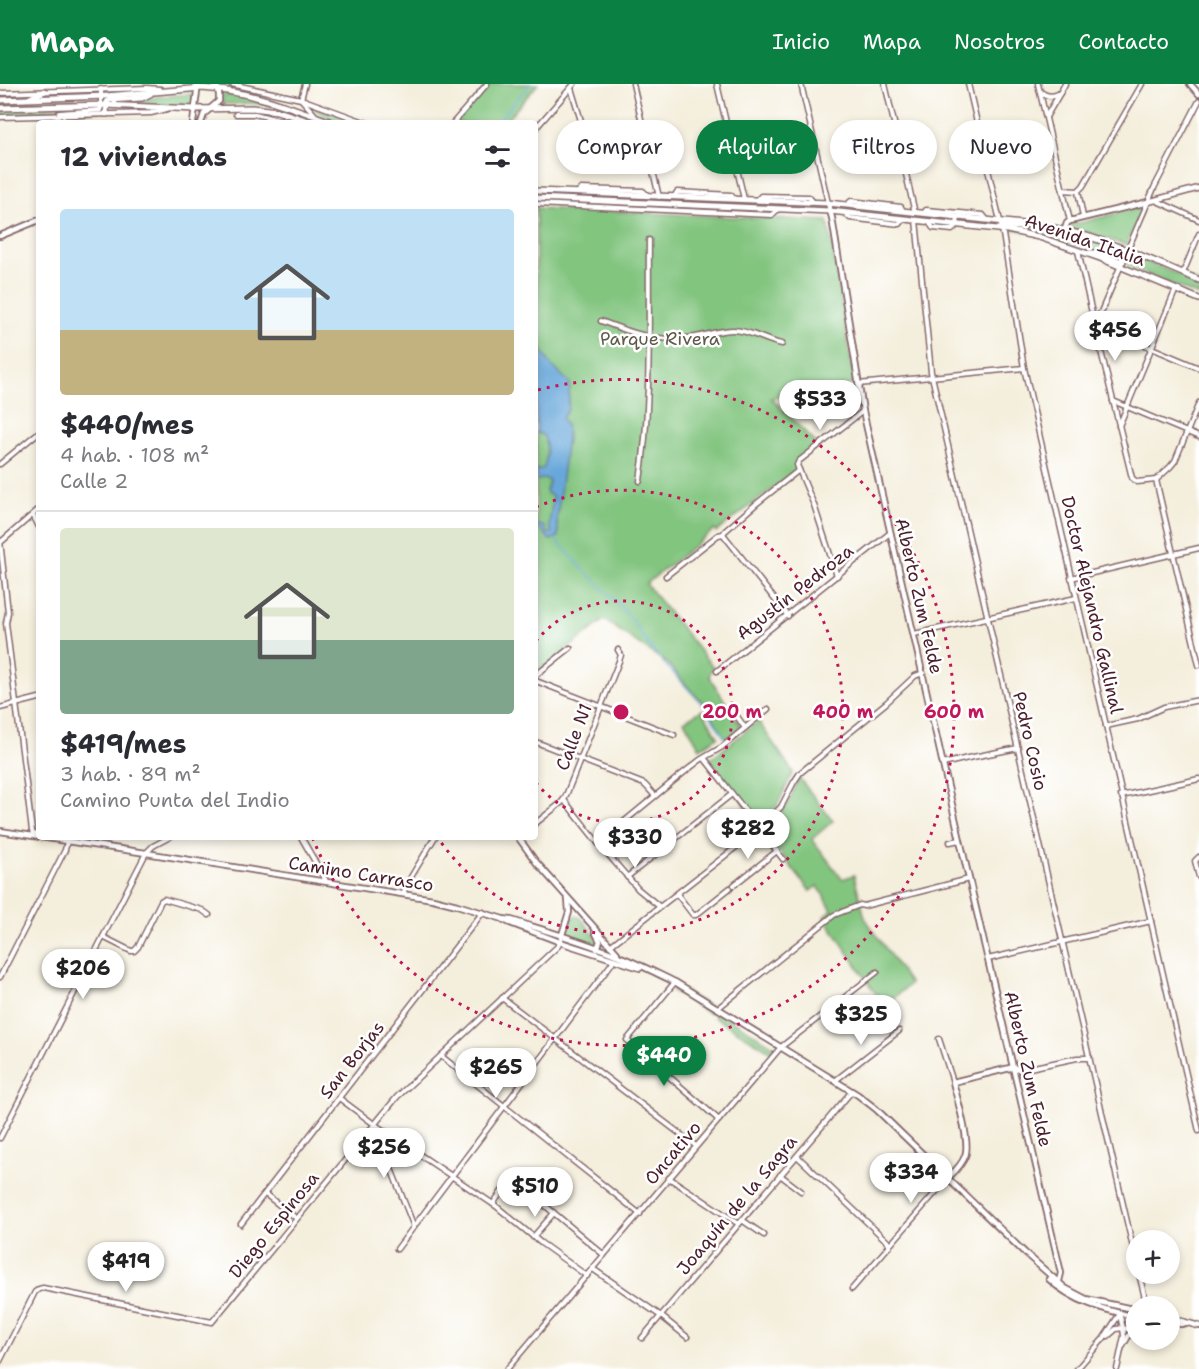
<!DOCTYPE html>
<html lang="es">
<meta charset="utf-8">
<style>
:root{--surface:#fff;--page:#f2f2f3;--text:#2b2b33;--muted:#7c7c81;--line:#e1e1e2;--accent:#0b8043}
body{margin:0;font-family:"Shantell Sans",sans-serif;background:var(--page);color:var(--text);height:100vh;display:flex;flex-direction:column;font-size:22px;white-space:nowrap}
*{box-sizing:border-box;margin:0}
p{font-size:20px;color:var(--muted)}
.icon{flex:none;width:33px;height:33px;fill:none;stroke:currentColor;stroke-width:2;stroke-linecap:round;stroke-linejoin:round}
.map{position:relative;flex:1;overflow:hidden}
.drawer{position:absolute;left:36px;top:36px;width:502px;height:720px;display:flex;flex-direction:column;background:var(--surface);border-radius:6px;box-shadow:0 3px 9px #0003}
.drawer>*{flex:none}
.top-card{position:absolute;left:556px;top:36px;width:552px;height:54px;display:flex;gap:12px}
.controls{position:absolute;left:1126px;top:1146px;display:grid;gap:12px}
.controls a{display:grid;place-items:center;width:54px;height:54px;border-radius:50%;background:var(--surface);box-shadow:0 3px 9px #0003;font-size:30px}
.price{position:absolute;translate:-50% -51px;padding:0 14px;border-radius:21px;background:#fff;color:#222;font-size:20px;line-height:39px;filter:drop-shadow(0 2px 3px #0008)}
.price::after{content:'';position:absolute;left:50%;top:36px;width:18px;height:14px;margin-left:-9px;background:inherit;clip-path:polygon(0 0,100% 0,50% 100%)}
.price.current{background:var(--accent);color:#fff}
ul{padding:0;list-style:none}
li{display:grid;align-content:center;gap:12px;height:318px;padding:0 24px}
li+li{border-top:2px solid var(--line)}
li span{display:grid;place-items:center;height:186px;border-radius:6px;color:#555}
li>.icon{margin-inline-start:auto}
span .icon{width:108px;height:108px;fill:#fffc;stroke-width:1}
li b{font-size:26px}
h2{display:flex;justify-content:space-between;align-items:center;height:72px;padding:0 24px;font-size:26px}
.pill{padding:0 21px;border-radius:27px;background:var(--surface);box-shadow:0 3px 9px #0003;font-size:21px;line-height:54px}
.pill.current{background:var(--accent);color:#fff}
header{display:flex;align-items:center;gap:36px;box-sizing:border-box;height:84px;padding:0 30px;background:var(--accent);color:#fff}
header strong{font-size:28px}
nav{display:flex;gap:33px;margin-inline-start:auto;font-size:21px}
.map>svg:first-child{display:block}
.green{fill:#82c57f;stroke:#667255;stroke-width:1.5}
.water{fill:#68a7da;stroke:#596382;stroke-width:1.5}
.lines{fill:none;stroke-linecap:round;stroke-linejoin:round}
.stream{stroke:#68a7da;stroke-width:1.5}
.street-casing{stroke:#866769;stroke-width:7}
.secondary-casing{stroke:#866769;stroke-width:8}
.primary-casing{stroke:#866769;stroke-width:8}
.street{stroke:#fff;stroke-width:4}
.secondary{stroke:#fff;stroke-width:4.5}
.primary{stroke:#fff;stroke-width:5}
.ring{fill:none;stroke:#c2185b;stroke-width:3;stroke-dasharray:3 6}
.labels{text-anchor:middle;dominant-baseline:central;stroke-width:5;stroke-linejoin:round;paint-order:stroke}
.street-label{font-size:18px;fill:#4a1f2b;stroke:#fff}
.park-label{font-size:18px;fill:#5e5948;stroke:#fff}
.centre{fill:#c2185b;stroke:#fff;stroke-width:3}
.ring-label{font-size:18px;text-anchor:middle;font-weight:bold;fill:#c2185b;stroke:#fff;stroke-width:5;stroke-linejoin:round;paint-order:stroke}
</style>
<header>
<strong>Mapa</strong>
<nav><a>Inicio</a><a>Mapa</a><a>Nosotros</a><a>Contacto</a></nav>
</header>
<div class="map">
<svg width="1199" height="1285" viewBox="0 0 1199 1285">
<rect width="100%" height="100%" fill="#fff"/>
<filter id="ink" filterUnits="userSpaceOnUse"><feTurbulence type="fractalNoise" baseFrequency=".0167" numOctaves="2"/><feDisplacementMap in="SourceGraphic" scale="12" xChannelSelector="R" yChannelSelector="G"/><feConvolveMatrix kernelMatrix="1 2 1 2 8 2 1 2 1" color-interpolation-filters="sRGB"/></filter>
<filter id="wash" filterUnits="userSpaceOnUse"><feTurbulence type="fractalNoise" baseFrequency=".008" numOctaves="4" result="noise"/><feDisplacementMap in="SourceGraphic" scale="24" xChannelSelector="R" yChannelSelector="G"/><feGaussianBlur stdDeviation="1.35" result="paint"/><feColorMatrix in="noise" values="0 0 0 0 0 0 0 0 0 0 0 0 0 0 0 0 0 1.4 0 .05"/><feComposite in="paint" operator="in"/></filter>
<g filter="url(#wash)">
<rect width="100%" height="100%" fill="#f4eedc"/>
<g class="green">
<path d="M489,0H538L504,39H456Z"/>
<path d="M192,10L194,12L192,21H159L109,19L148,15L155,13Z"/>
<path d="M225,10L274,20L328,39H324C303,32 282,22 260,20C248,19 235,20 222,20L223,11Z"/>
<path d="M96,16L99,19L0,22V19Z"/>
<path d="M307,19L360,39C341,39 320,33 307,19Z"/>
<path d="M99,23V27L0,32V26Z"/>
<path d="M536,110L807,121L826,123L557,113L536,111Z"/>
<path d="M536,124L828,137L855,300L771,314L818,361L795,379L797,386L716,448L714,446L646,500L713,583L709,592L742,644L726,656L705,620L693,609L668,580L604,536L536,590Z"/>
<path d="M1136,124L1140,126L1141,129L1126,161L1071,143L1069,141L1071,138L1080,139Z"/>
<path d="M1009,143L1048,145L1066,148L1120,166L1123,169V172L1120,175L1095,166L1084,165L1063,159L1035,149L1009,144Z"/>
<path d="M1128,172H1133L1199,199V212L1128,182L1126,178Z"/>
<path d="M702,626L718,653L700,664L684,637Z"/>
<path d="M758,637L793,688L777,722L759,739L709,675L722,666Z"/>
<path d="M799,694L833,737L812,755L842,795L854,791L865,834L910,900L884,922L824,833L832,826L818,802L810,807L763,747L787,721Z"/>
<path d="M575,832L581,834L597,855L596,861L566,851L572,834Z"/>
<path d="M676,902L713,924L710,930L672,907Z"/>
<path d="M717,927L774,962L776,964L773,969L714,933Z"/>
</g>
<path class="water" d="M536,259L541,265L551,281L570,299L568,326L562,334L566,342L567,354L557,434C557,440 559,447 558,453L550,456L540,445L536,443V440L543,442L546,445V448L550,450L552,448L549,442L553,413L547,409L546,406L548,403L549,397L545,395L536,396V386L543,385C548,375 547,363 544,352L538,349H536Z"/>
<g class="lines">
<g class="stream">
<path d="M496,39L531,0"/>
<path d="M555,455L589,491L609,510L632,536L645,556L662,577L705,623L725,654"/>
</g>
</g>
</g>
<g filter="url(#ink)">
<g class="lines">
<defs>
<g id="street">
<path d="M231,0L301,15L367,39"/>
<path d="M305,0L301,15L316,32"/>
<path d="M633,0L659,113"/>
<path d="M717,0L744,115"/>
<path d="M801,0L828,119"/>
<path d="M885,0L915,129"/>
<path d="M968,0L1003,150L1024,284L1199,1047"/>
<path d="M1038,0L1070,137"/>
<path d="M571,4L585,50L586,52L591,53"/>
<path d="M1040,7C1046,13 1053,13 1060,9L1046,33"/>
<path d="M0,9L147,4L160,5"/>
<path d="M1060,9L1065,0"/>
<path d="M1199,17L1154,104L1101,228L1095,240L1199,284"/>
<path d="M59,29L100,26L101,23V5"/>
<path d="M236,30H255L290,39"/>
<path d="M0,33L151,29L167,25"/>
<path d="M453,39L487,0"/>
<path d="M536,44L574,0"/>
<path d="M1063,106L1078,107"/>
<path d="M578,108L581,105L643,107L648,112"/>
<path d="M674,113L677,108L731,111L734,115"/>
<path d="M757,116L761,112L809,113L813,118"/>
<path d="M1155,116L1199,136"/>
<path d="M536,120L772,131L778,125"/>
<path d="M847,121L851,117L901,123L903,127"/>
<path d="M924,129L926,126L983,131L987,136"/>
<path d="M846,130L850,134L899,140L903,135"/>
<path d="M1083,133L1078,107L1083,102L1142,0"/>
<path d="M916,136L931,288L1137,1181"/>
<path d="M928,137L933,144L952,146L957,141L958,133"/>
<path d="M1078,167L1097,251L1132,394L1137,398L1156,396L1170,383L1175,377L1199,319"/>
<path d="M1183,189L1199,150"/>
<path d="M601,237C629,248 656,258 687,254C702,253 718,246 733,246C750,246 765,257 782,260"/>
<path d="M858,300L1024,284"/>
<path d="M1113,317L1199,353"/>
<path d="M1119,342L1176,205"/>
<path d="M0,380L39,348"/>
<path d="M1156,396L1199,581"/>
<path d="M640,397C652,317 648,236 649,156"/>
<path d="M33,431L39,443"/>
<path d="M723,450L788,532"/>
<path d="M0,457L8,528L6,539L32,747L34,752L39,748"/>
<path d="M1,458L39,425"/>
<path d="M666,492L718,451L723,450L725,447L756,420L799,386"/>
<path d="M837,492L814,421L797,381L799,377L863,327"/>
<path d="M1071,494L1199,464"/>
<path d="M914,550L1076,514"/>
<path d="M717,587L890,449"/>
<path d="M536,591L570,564"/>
<path d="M536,597L674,651"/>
<path d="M0,624L39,614"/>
<path d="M734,628L745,644"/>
<path d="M1106,642L1138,635L1164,623L1199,616"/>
<path d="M536,658L644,700L647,703L655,712"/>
<path d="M705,675L783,775"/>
<path d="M943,680L968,674L1018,664"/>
<path d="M1121,712L1199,695"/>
<path d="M564,716L598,759L638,805L660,823"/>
<path d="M536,739L561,719L565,714L619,577L621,571L618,566"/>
<path d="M301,753L326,797"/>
<path d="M950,758L960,756"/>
<path d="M598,759L682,690L700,676L722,663L768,625"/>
<path d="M1199,773L1195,777L1199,793"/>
<path d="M627,793L732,710"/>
<path d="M734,801L777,767"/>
<path d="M404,810L405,803L435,753"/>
<path d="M677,810L693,831H696L730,804"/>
<path d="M103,853L131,867H134L138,863L161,817L164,815L202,826L209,831"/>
<path d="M610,862L754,749L781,723L794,698L800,689L886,619L915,592L923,589"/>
<path d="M988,875L1151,837"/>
<path d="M0,893L65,766L67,757"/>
<path d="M675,898L627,956L719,1036"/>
<path d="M502,914L696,1062"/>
<path d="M718,924L834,831L860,821L864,822L969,795"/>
<path d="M939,955L953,998"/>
<path d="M441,972L640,1130"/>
<path d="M1014,983L1020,986L1077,974H1090"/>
<path d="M836,996L899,947"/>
<path d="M339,1014L374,1040L496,1122L541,1159L587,1192"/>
<path d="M374,1041L414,1143"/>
<path d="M0,1054L146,769L153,762L170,753"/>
<path d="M797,1072L890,1160"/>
<path d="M780,1091L801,1107"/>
<path d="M669,1094L739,1140"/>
<path d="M265,1110L296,1134"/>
<path d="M493,1120L502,1107L514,1101L523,1103L604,1171"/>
<path d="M742,1136L764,1151"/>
<path d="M241,1140L483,828"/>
<path d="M533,1153L554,1129"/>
<path d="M397,1165L612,879L613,875"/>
<path d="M593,1185L661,1232L687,1253"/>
<path d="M1139,1190L1147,1222"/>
<path d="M852,1205L948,1094"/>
<path d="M1120,1232L1123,1244L1132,1246L1137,1243"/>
<path d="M1108,1252L1116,1245L1123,1244L1124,1252L1117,1285"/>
<path d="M642,1254L852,1007"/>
<path d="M1123,1262L1132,1246"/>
<path d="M0,1277L35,1208L39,1205L43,1204L212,1238L397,1013L558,862L560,858"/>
<path d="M507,1285L781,963L877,888"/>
<path d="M1077,1285L1104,1254L1119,1231"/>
</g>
<g id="secondary">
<path d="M1190,0L1199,10"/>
<path d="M193,39L198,0"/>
<path d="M201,39L204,30L219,17V10L216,0"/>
<path d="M828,119L832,134L863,327L960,756L1061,1189L1059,1197L1056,1201"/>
<path d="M1065,145L1067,139L1070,137L1148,118L1199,104"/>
<path d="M0,152L39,136"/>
<path d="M0,747L146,769L433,815L457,821L503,835L511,836C546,847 582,857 616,871C637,879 656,889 675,898L858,1011L876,1025L1025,1169L1065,1204L1086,1215L1137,1226"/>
<path d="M518,753L536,778L617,869"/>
<path d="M504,836L510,839L560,858L640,884"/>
<path d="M595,848L600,857L597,865"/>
<path d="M561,854L569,828L568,815"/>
<path d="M948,1094C954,1088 962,1081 965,1072C971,1059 957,1014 953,998L1014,983"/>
<path d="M1049,1195C1073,1218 1105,1226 1137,1233"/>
<path d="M1170,1234L1199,1242"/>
<path d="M1170,1238L1181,1240L1185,1239"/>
</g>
<g id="primary">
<path d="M30,14L45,7"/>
<path d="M0,16L106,12L202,4C252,8 288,22 334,39"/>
<path d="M0,24L104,21L195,25L252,24L277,27L315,39"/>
<path d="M106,30L107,18L109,16L142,14L150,10"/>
<path d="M536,107L828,119L1042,142C1097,150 1148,175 1199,196"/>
<path d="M536,114L830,127L1007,146L1039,153L1100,174L1199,215"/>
<path d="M1002,145L1004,142H1006L1023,143"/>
<path d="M1089,169C1101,167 1111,177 1123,177"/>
</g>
</defs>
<use href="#street" class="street-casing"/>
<use href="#secondary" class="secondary-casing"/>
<use href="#primary" class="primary-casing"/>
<use href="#street" class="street"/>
<use href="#secondary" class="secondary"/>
<use href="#primary" class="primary"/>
</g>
</g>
<g class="ring">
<path d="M536 557A111 111 0 1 1 536 699"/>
<path d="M536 423A222 222 0 1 1 438 754"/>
<path d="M538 306A333 333 0 1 1 313 755"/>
</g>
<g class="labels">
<g class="street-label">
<text transform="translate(1085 156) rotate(19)">Avenida Italia</text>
<text transform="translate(795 508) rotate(-38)">Agustín Pedroza</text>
<text transform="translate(919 512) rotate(77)">Alberto Zum Felde</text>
<text transform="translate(1092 521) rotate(77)">Doctor Alejandro Gallinal</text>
<text transform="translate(574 653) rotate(-69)">Calle N1</text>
<text transform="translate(1030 657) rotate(77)">Pedro Cosio</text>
<text transform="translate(361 790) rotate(9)">Camino Carrasco</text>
<text transform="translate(352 976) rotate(-52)">San Borjas</text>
<text transform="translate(1028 985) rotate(77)">Alberto Zum Felde</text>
<text transform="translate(673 1069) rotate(-50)">Oncativo</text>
<text transform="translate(737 1121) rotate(-50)">Joaquín de la Sagra</text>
<text transform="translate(274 1141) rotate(-51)">Diego Espinosa</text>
</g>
<g class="park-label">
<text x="660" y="255">Parque Rivera</text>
</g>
</g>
<circle cx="621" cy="628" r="9" class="centre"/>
<g class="ring-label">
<text x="732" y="634">200 m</text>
<text x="843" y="634">400 m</text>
<text x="954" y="634">600 m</text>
</g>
</svg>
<div class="controls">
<a>+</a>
<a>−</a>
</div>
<b class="price" style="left:1115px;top:278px">$456</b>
<b class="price" style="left:820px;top:347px">$533</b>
<b class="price" style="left:748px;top:776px">$282</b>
<b class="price" style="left:635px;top:785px">$330</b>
<b class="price" style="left:83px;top:916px">$206</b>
<b class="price" style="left:861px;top:962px">$325</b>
<b class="price current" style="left:664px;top:1003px">$440</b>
<b class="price" style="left:496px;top:1015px">$265</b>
<b class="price" style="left:384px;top:1095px">$256</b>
<b class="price" style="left:911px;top:1120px">$334</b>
<b class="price" style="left:535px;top:1134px">$510</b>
<b class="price" style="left:126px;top:1209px">$419</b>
<div class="top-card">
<a class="pill">Comprar</a>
<a class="pill current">Alquilar</a>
<a class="pill">Filtros</a>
<a class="pill">Nuevo</a>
</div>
<section class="drawer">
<h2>12 viviendas<svg class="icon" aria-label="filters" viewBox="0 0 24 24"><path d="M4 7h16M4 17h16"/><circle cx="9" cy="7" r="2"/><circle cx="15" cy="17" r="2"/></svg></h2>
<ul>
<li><span style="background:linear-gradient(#bfe0f5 65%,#c2b280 0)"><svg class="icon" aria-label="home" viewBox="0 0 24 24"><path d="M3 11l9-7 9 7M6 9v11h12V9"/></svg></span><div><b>$440/mes</b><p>4 hab. · 108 m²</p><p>Calle 2</p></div></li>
<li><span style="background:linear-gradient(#dfe7d0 60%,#7fa58c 0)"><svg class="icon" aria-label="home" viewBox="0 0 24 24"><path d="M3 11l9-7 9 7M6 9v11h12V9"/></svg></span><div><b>$419/mes</b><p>3 hab. · 89 m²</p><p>Camino Punta del Indio</p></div></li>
</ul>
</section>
</div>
